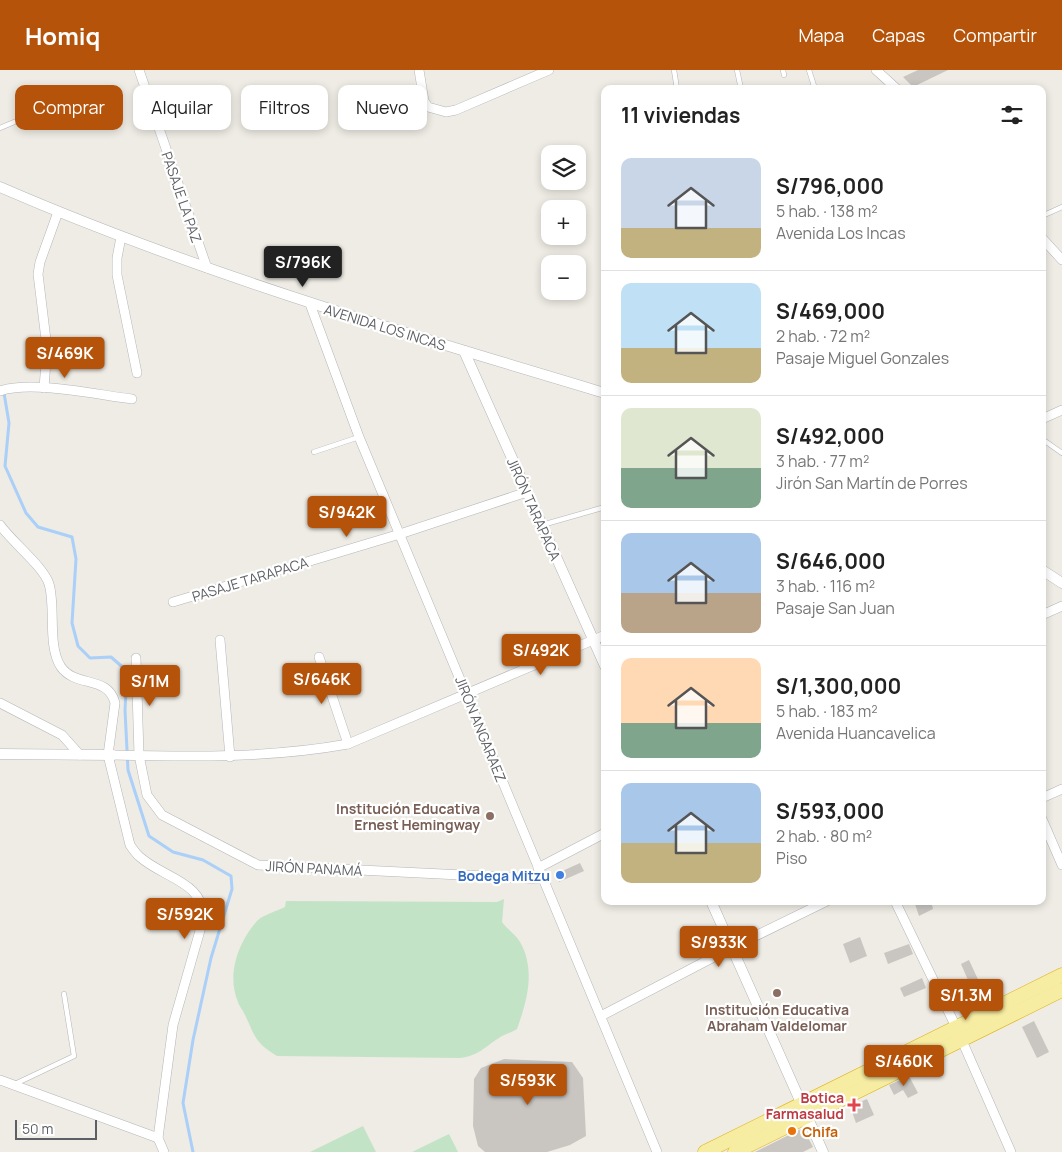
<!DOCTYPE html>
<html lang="es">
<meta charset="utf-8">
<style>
:root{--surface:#fff;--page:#f2f2f2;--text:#222;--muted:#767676;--line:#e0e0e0;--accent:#b45309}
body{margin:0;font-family:Manrope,sans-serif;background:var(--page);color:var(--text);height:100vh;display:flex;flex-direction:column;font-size:19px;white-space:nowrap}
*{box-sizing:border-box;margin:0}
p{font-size:16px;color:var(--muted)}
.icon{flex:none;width:28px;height:28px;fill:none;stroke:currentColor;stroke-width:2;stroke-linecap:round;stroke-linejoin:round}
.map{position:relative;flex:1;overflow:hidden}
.sheet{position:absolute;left:601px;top:15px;width:445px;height:820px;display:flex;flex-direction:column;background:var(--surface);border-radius:10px;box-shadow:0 2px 8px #0003}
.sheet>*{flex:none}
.hud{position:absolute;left:15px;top:15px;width:475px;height:45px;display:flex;gap:10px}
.controls{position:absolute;left:541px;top:75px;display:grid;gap:10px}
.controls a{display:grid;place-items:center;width:45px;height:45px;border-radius:10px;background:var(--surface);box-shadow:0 2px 8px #0003;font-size:25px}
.scale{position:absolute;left:15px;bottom:12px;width:82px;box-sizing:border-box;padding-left:5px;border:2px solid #5c5f64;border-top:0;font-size:14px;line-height:18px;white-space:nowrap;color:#5c5f64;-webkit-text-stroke:4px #fff;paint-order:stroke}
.price{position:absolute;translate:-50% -42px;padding:0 11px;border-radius:5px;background:var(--accent);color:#fff;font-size:16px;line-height:32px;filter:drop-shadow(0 1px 2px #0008)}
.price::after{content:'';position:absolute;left:50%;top:30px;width:15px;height:11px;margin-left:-8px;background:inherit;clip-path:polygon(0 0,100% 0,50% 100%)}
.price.selected{background:#222;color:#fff}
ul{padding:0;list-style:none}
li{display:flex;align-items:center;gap:15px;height:125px;padding:0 20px}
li+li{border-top:1px solid var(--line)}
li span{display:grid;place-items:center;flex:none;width:140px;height:100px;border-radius:10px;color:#555}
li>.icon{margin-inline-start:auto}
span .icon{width:60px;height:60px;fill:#fffc;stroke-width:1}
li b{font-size:21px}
h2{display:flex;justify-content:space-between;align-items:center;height:60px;padding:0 20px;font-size:21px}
.chip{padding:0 18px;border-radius:10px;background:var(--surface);box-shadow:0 2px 8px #0003;font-size:18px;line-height:45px}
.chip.selected{background:var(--accent);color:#fff}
header{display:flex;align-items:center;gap:30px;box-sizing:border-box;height:70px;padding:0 25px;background:var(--accent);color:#fff}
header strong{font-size:24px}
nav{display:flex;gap:28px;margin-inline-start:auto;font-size:18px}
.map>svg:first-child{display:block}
.green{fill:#c3e3c6}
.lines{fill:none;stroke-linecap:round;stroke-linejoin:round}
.stream{stroke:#aacff8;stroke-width:3}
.building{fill:#c9c6c2}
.service-casing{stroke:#b5b6ba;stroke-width:5.5}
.minor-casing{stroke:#b5b6ba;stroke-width:10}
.tertiary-casing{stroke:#b5b6ba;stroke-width:11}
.trunk-casing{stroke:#dfb213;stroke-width:15}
.service{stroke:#fff;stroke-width:4.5}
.minor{stroke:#fff;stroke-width:9}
.tertiary{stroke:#fff;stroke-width:10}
.trunk{stroke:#f6eca2;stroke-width:14}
.education-dot{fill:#8d6e63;stroke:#fff;stroke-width:2}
.shop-dot{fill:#3f7fe0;stroke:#fff;stroke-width:2}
.health-dot{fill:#e0444e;stroke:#fff;stroke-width:2}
.food-dot{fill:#e8710a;stroke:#fff;stroke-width:2}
.labels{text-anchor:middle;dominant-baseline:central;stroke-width:4.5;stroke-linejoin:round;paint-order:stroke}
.street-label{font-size:14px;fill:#5c5f64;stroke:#fff}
.education-label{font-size:14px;font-weight:bold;fill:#785e54;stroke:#fff;text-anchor:end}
.shop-label{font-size:14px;font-weight:bold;fill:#366cbe;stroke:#fff;text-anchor:end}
.health-label{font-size:14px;font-weight:bold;fill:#be3a42;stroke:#fff;text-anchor:end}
.food-label{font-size:14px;font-weight:bold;fill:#c56008;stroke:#fff;text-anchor:start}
</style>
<header>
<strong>Homiq</strong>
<nav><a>Mapa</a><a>Capas</a><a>Compartir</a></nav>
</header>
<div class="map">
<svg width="1062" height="1082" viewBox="0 0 1062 1082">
<rect width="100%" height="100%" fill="#eeece4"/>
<g class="green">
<path d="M504,829L502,852C507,859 516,865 520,872C536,900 527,931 517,959C511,963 504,964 499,968C483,978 480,985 460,988L277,986C255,973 255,966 245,945C243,940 239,936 238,932C226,904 239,871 257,851C263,845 277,841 285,837L286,831L497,832Z"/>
<path d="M363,1056L376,1082H310Z"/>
<path d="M449,1064L458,1082H412Z"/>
</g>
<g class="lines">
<path class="stream" d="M4,323L9,353L5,396L26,443L38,457L72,467L76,489L72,553L78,576L90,588L111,587L127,601L125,640L128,700L149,766L173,782L203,790L231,806L232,819L211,888L193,970L183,1033L193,1082"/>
</g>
<g class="building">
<path d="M918,0H948L913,17L903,7Z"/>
<path d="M580,793L584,801L559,812L558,803Z"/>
<path d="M914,831H931L933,839L919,846Z"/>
<path d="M860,867L867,886L850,893L843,874Z"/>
<path d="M909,874L913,884L888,894L884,883Z"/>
<path d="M969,890L988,931L973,938L968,927L974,924L961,894Z"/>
<path d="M922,908L926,918L904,927L900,918Z"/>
<path d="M1034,951L1049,982L1037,988L1022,957Z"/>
<path d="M504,989L572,992L583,1008L586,1066L570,1075L547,1082H485L478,1076L473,1056L474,1009L481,998Z"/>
<path d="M909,1006L918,1023L908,1028L903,1020L894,1025L889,1015Z"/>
<path d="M867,1029L874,1045L856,1053L850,1036Z"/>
<path d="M801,1059L804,1060L813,1077L803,1082H755Z"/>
</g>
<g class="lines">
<defs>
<g id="service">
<path d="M674,0L677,19"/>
<path d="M737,0L741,19"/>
<path d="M783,0L784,5"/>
<path d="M809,0L815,19"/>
<path d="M0,58L19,50"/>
<path d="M1042,146L1062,137"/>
<path d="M1042,369L1062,383"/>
<path d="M314,382L359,367"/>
<path d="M542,455L605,437"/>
<path d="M15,1014L74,986L64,924"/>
</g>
<g id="minor">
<path d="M139,0L207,198"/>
<path d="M419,0L424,31L428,37L446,42L456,40L549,0"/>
<path d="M876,0L897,19"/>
<path d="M121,167L117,188V205L137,303"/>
<path d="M1042,168L1062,190"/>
<path d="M310,234L359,367L657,1082"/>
<path d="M44,318L47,278L38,204L40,192L58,142"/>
<path d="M0,321C32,310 98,325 132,329"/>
<path d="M1042,349L1062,340"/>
<path d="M0,455C12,472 44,497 49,514C56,537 47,576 61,597C76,618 108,605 115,633L108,685L130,775C133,779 136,784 140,787C163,808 206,812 203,850L173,955L158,1068L164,1082"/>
<path d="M173,532L400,464L527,422"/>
<path d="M1042,545L1062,536"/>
<path d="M220,570L230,687"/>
<path d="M319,587L348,674"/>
<path d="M136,588L139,685L147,725L162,745L258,795L543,809"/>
<path d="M0,633L62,665L80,685"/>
<path d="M113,685C192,687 270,688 348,674L605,565"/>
<path d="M1042,728L1062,719"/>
<path d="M1042,749L1062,795"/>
<path d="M538,798L605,763"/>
<path d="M895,831L956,957L1011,1082"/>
<path d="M601,946L731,878L827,831"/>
<path d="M0,1010L158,1068"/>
</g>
<g id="tertiary">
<path d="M0,117C196,202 400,262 605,323"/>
<path d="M464,281L605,596"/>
<path d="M1042,500L1062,513"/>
<path d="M0,684L113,685"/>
<path d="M711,831L823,1082"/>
</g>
<g id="trunk">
<path d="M705,1082L1062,905"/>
<path d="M735,1082L1062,920"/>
</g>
</defs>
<use href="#service" class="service-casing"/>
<use href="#minor" class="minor-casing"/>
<use href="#tertiary" class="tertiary-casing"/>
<use href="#trunk" class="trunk-casing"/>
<use href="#service" class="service"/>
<use href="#minor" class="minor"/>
<use href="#tertiary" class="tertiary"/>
<use href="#trunk" class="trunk"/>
</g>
<g class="education-dot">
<circle cx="490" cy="746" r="5"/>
<circle cx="777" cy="923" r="5"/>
</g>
<circle class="shop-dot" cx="560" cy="805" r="5"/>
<path class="health-dot" d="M851.5 1027.5h5v5h5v5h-5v5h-5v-5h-5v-5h5z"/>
<circle class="food-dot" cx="792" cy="1061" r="5"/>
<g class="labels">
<g class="street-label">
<text transform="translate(182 127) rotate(71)">PASAJE LA PAZ</text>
<text transform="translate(385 257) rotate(17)">AVENIDA LOS INCAS</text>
<text transform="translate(534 439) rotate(66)">JIRÓN TARAPACA</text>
<text transform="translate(250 509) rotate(-17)">PASAJE TARAPACA</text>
<text transform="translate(481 659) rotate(68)">JIRÓN ANGARAEZ</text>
<text transform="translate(314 798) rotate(3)">JIRÓN PANAMÁ</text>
</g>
<g class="education-label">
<text x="480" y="738">Institución Educativa<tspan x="480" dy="16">Ernest Hemingway</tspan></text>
<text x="777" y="939" text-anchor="middle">Institución Educativa<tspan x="777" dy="16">Abraham Valdelomar</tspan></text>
</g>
<g class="shop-label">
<text x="550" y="805">Bodega Mitzu</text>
</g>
<g class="health-label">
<text x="844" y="1027">Botica<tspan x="844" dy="16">Farmasalud</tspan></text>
</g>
<g class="food-label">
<text x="802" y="1061">Chifa</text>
</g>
</g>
</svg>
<div class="controls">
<a><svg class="icon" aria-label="layers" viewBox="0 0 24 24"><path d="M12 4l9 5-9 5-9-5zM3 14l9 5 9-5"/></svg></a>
<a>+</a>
<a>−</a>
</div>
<div class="scale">50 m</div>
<b class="price selected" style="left:303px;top:218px">S/796K</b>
<b class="price" style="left:65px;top:309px">S/469K</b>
<b class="price" style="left:347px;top:468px">S/942K</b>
<b class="price" style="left:541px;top:606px">S/492K</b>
<b class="price" style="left:322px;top:635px">S/646K</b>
<b class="price" style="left:150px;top:637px">S/1M</b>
<b class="price" style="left:185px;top:870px">S/592K</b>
<b class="price" style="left:719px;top:898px">S/933K</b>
<b class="price" style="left:966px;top:951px">S/1.3M</b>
<b class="price" style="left:904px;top:1017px">S/460K</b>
<b class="price" style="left:528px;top:1036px">S/593K</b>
<div class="hud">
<a class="chip selected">Comprar</a>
<a class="chip">Alquilar</a>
<a class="chip">Filtros</a>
<a class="chip">Nuevo</a>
</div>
<section class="sheet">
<h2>11 viviendas<svg class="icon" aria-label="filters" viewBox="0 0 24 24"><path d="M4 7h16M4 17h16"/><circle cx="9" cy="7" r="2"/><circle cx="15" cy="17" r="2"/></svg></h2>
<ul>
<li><span style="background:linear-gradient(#c9d6e8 70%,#c2b280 0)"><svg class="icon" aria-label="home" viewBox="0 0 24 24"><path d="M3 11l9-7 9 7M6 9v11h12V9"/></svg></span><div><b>S/796,000</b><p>5 hab. · 138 m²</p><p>Avenida Los Incas</p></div></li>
<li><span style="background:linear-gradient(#bfe0f5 65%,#c2b280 0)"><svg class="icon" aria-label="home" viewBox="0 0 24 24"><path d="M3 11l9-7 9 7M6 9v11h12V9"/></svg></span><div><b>S/469,000</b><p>2 hab. · 72 m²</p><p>Pasaje Miguel Gonzales</p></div></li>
<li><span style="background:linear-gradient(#dfe7d0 60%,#7fa58c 0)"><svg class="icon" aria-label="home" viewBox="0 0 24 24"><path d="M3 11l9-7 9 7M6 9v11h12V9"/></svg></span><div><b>S/492,000</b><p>3 hab. · 77 m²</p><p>Jirón San Martín de Porres</p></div></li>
<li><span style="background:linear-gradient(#a9c7e8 60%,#b9a48a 0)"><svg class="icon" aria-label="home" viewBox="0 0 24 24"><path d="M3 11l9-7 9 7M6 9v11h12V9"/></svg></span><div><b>S/646,000</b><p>3 hab. · 116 m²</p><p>Pasaje San Juan</p></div></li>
<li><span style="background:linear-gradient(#ffd9b3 65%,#7fa58c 0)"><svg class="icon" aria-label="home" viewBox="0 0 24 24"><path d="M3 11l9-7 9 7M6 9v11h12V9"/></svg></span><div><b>S/1,300,000</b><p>5 hab. · 183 m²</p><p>Avenida Huancavelica</p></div></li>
<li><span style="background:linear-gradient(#a9c7e8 60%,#c2b280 0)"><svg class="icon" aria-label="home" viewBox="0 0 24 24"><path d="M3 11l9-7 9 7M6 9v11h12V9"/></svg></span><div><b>S/593,000</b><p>2 hab. · 80 m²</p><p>Piso</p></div></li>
</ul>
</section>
</div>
